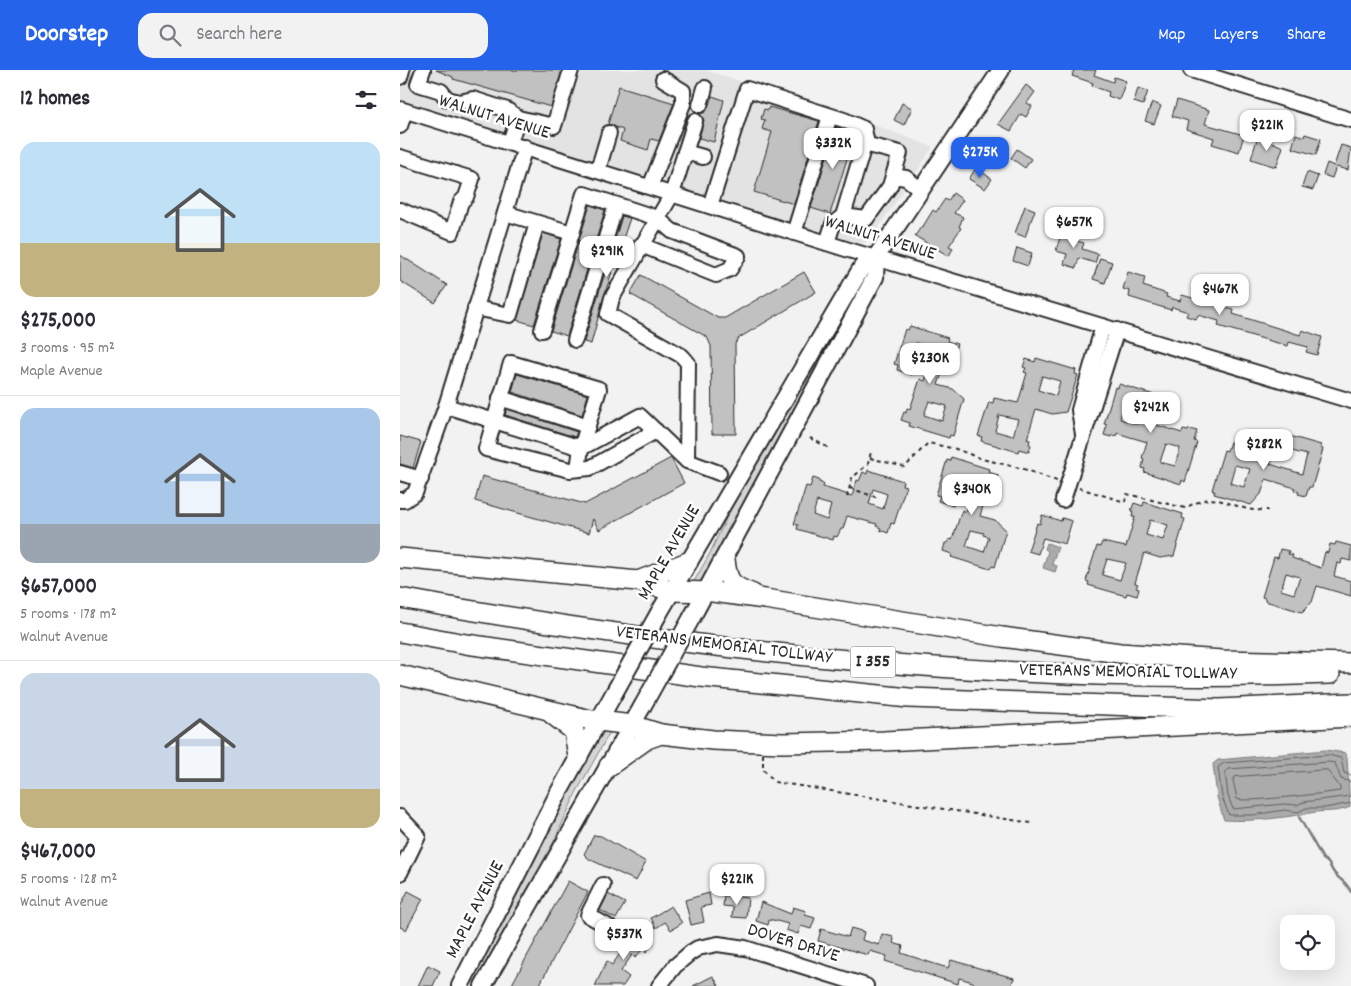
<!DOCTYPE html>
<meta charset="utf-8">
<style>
:root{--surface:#fff;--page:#f2f2f3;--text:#2b2b33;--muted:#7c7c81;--line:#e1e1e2;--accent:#2563eb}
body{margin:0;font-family:Dekko,sans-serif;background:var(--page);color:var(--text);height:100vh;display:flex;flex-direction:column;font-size:19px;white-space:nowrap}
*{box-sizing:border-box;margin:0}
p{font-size:16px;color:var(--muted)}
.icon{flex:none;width:28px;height:28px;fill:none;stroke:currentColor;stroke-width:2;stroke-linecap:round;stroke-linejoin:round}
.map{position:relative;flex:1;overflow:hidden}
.side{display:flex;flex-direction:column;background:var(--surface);width:400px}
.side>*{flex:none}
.controls{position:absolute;left:880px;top:845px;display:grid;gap:10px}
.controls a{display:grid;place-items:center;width:55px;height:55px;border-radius:10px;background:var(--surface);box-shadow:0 5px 20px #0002;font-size:25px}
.price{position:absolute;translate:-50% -42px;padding:0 11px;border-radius:10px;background:#fff;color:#222;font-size:16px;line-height:32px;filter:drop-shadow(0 1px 2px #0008)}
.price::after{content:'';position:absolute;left:50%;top:30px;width:15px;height:11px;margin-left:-8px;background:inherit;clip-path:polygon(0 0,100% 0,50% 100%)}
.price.on{background:var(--accent);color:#fff}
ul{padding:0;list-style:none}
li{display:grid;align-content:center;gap:10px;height:265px;padding:0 20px}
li+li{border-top:1px solid var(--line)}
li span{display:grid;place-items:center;height:155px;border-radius:15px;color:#555}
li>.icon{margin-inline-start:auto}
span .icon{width:90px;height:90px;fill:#fffc;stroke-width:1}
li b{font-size:21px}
h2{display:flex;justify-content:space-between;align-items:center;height:60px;padding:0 20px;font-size:21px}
header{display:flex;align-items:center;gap:30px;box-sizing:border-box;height:70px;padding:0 25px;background:var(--accent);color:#fff}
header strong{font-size:24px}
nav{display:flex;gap:28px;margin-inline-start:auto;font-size:18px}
.search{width:350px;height:45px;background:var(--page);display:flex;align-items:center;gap:12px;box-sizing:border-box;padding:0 18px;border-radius:15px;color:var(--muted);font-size:19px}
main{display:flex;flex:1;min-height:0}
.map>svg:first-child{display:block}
.built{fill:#e3e3e3}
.green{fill:#d5d5d5;stroke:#808080}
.water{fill:#ababab;stroke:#787878}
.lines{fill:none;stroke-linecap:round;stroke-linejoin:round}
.shore{stroke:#5e5e5e;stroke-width:1}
.stream{stroke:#787878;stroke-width:2.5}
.building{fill:#c1c1c1;stroke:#2b2b2b;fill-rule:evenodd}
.minor-casing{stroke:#2b2b2b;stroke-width:18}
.major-casing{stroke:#2b2b2b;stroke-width:20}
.highway-casing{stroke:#2b2b2b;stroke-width:22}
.path{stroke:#2b2b2b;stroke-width:2;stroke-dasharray:4 4;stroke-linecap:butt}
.minor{stroke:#fff;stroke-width:14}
.major{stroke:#fff;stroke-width:16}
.highway{stroke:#fff;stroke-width:19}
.major-bridge-casing{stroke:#2b2b2b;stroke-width:20;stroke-linecap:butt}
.major-bridge{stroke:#fff;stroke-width:16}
.labels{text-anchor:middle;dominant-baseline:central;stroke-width:5;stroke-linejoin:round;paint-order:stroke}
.shield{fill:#fff;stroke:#6b6b6b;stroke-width:1}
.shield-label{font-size:18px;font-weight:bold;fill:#2b2b2b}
.street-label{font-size:19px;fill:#2b2b2b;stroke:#fff}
</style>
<header>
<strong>Doorstep</strong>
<div class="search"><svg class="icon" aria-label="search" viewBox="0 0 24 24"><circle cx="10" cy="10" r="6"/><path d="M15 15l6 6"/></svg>Search here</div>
<nav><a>Map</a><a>Layers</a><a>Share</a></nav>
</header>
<main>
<section class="side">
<h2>12 homes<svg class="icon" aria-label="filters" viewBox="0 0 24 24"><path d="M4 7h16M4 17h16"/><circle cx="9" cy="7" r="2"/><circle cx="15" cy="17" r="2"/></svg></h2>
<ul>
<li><span style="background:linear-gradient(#bfe0f5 65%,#c2b280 0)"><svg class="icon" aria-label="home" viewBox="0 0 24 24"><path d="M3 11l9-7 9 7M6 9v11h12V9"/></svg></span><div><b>$275,000</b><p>3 rooms · 95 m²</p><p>Maple Avenue</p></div></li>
<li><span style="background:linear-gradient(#a9c7e8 75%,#9aa5b1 0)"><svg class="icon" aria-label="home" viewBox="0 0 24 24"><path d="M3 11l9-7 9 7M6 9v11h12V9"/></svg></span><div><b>$657,000</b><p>5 rooms · 178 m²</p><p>Walnut Avenue</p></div></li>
<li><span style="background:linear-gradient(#c9d6e8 75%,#c2b280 0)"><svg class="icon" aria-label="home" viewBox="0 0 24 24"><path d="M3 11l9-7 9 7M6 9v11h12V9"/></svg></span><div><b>$467,000</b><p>5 rooms · 128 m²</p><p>Walnut Avenue</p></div></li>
</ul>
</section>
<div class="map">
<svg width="951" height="916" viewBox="0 0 951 916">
<rect width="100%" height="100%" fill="#f2f2f2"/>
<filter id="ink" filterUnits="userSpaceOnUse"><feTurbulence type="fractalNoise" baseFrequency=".02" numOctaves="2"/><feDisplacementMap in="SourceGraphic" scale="10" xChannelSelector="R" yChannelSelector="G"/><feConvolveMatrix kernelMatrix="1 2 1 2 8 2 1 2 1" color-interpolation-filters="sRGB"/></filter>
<g filter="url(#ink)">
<path class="built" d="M0,0H305L453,47L533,77L471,169L467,172L458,173L0,30Z"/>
<g class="green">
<path d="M428,265L432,266L381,371L302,518L292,515L310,483L351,395Z"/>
<path d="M211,660L176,723L134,815L88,896L78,892L199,661Z"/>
</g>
<g class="water">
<path d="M647,473L658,477L652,494L657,496L655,502L643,498L648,481L645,479Z"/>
<path d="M926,680L945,683L947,688L950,737C940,742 927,741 916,742C887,747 855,752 824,750L817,727L813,694L818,690Z"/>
</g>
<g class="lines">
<g class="shore">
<path d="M927,700L940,717V721C926,723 844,733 837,729L833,710L835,707Z"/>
<path d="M951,705L944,703L941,688L928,685L824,693L818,697L822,727L829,745H853L884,740L898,742L906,738H925L951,733"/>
<path d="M951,712L941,709L935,693L929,692L828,699L825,702L828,726L833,739L884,734L897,735L904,732L951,726"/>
</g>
<path class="stream" d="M899,747L923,789C932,794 929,797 935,804C942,812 945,810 951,822"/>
</g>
<g class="building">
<path d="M36,0H162L151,37L53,9V7Z"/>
<path d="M674,0H696L694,5L713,12L714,7L726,11L719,30L708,26L709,22L692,16L693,13L672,6Z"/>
<path d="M626,15L635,22L627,33L632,36L626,47L621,44L611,61L598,54Z"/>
<path d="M219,16L274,33L259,71L251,69L248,80L220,71L223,60L208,54Z"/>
<path d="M738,18L748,21L743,35L734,32Z"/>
<path d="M312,26L324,30L314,72L299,68L304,50L299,44L306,41Z"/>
<path d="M777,30L809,40L805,54L844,65L839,82L812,74L814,68L786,59L788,51L772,46Z"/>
<path d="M752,32L761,36L754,54L745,51Z"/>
<path d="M502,33L512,38L504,55L494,50Z"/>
<path d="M369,37L419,51L394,134L354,122L372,62L362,59L365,50L361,49L364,39L368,40Z"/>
<path d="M436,57L456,65L457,69L453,80L450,79L430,144L411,138Z"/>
<path d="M896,64L904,67L905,64L921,69L916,85L892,78Z"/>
<path d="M858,66L883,77L876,97L851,89Z"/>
<path d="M941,75L951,78L948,100L936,97L932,108L923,105L927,93L934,96Z"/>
<path d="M617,79L631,89L625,98L611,88Z"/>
<path d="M576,98L592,109L585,119L569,109Z"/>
<path d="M907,102L918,106L913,120L902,117Z"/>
<path d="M553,123L563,130L554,143L563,147L559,157L561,158L549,176L553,178L549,186L515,166L521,157L522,158L533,140L536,142L545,129L548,131Z"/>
<path d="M190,135L205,140L167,266L151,261Z"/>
<path d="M625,136L635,140L625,167L615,163Z"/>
<path d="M222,146L230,148L204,226L191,274L184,272Z"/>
<path d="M663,157L676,161L673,170L684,173L682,179L698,184L695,193L679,188L676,198L664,194L667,184L656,181Z"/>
<path d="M143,163L161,169L134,255L117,250Z"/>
<path d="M617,178L632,183L628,196L613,191Z"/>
<path d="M0,185L47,215L35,233L0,211Z"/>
<path d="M700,188L712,192L705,213L693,209Z"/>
<path d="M404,202L416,222L339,268L335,274L336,364H312L311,276L307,267L230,224L241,205L318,248H325Z"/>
<path d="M728,202L745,207L743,216L767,224L766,227L780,231L782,225L834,240L833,244L900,265L902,260L922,267L917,285L906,282L908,277L889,272L888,276L818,256L819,251L798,245L796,249L786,246L788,242L772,237L771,240L729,227L730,221L723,219Z"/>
<path d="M510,256L548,268L547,271L557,274L554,282L552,281L550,286L548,285L538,315L553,319L564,329L553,366L550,365L549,368L509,356L510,353L501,350L504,342L506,343L507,338L510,339L520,309L525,311L534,279L516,273L511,288L516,290L512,305L497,300L498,295L494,294L505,259L508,260ZM529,331L547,336L542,351L524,345Z"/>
<path d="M636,288L676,300L675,304L678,305L666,342L652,344L636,339L627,369L630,370L629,374L631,375L629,382L619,379L618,382L581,371L582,367L578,366L589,332L593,333L594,328L618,333L627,303L624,302L626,298L623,297L626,289L635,292ZM642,306L660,311L656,326L638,320ZM599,345L618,349L613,366L595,361Z"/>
<path d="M117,304L188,325L182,345L112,322Z"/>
<path d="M719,314L754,325L753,328L758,330L753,354L782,363L783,360L788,361L789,359L797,361L794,371L797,372L785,412L782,410L781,414L744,402L745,399L742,398L744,389L742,388L747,372L717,363L716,366L712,365L711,367L704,365L707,355L704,354L715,317L718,318ZM725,330L740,335L739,340L742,341L737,354L720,349ZM766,374L780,378L775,396L760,392Z"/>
<path d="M107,339L177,362L175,367L105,345Z"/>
<path d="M886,365L921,375L920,378L923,379L912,417H909L906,426L898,424L899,422L894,420L895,418L866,409L861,424L851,435L814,424L815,421L812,420L824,380L827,381L830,372L839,374L838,376L843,378L841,381L872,391L870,394L902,404L907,385L892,381L890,386L876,381L880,367L885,368ZM835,395L850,399L844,417L830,413Z"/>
<path d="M0,366L21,372L13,398L0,394Z"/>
<path d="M551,387L589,399L588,402L598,405L596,413L593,412L592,417L589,416L580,446L595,450L606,460L595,497L592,496L590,499L551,487L552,484L543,481L545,473H548L549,469L552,470L562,440L566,442L576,410L557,404L553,419L558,421L553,436L538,431L540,426L536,425L547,390L550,391ZM571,460L584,463L583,465L589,467L584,482L566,476Z"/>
<path d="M271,388L284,413L199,460L193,449L189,463L75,431L82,406L185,434Z"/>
<path d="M468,400L503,411L502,415L506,416L494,454L491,453L488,463L480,460L481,458L476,456L477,454L447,446L443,459H441L437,467L434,466L433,470L397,459L398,455L394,454L406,416L410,417L413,408L419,410V412L424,414L423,417L452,426L457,410L459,411L463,402L467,404ZM473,419L487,424L483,439L469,434ZM417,431L431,435L427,450L413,445Z"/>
<path d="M744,432L783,444L782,448L785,449L774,486L760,488L744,483L735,513L738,514L736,518L739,519L737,526L727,523L726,526L688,515L689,512L686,511L697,476L700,477L702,472L726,477L735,447H732L733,442L731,441L734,433L743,436ZM750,450L768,455L763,470L746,465ZM707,489L726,493L720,510L702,505Z"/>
<path d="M642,445L661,451L662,448L672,451L665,474L643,468L638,484L628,481L637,453L640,454Z"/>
<path d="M936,472L951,476V491L942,489L941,494L937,493L934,506L951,511V526L917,516L912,532L902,542L865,531V528L862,527L874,487L878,488L880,479L889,481L888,484L893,485L892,488L921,498L925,482L928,483L930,474L935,475ZM886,503L900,507L894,524L881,520Z"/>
<path d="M194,765L201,766L246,792L236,811L189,789L184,784Z"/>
<path d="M168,811L188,822L139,916H111Z"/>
<path d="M8,821L23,829L6,860L0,857V837Z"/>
<path d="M309,823L311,835L301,837L304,852L291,855L285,830Z"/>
<path d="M208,824L225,833L216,849L200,840Z"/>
<path d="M324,825L348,828L346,848L332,847L333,837L323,836Z"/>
<path d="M361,832L391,844L393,837L406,841L405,845L415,848L411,859L401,856L398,864L386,860L388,854L373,850H369L368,855L356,851Z"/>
<path d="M271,836L282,853L271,860L265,852L256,858L251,848Z"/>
<path d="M451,858L464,862L462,870L479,875L482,864L493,867L494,869L493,873L503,876L501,883L538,895L548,898L551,890L614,908L611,916H576L573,912L559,908L558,914L485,891L487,886L470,881L468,885L418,871L421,859L448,867Z"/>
<path d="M240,860L254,873L246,882L243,879L235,888L232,885L221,901L229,907L223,916H195L207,891L212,895L224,878L222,876L229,867L232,870Z"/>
<path d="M28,895L40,901L33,916H18Z"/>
<path d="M313,906L319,916H293Z"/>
</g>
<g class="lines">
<defs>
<g id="minor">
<path d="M23,0L18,14L41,21L47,29L60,32L73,29L107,40L118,48"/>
<path d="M791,0L951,50"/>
<path d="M0,7L2,0"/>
<path d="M300,35L305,18"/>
<path d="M0,39L449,180L951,331"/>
<path d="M0,56L5,41"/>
<path d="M110,72L118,48L154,56L171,0"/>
<path d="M125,77L46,336L181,378L240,346L287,391L319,403"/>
<path d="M285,82L303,87"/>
<path d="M0,87L72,109L66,127L61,132L52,162L0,140"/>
<path d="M198,100L209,63"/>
<path d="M493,106L506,108L520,119"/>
<path d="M250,117L283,34V21L263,9"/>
<path d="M310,136L347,19L444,50L464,59L466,69L443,146L433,154L427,173"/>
<path d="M105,143L172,163"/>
<path d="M443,146L466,149L490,116L500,83L464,74"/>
<path d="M394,163L430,46"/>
<path d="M75,238L110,245L137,153"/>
<path d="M142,260L184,124L257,148L272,161L338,186L330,199L316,205L241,175"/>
<path d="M175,270L216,135"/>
<path d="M100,328L188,356"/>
<path d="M683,364L679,340L703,256"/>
<path d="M287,391L288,293L282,286L208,244L212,228L272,124L295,51"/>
<path d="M178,399L181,378L199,319L111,293L86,379L170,400L190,398L256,361"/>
<path d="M0,403L21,409"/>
<path d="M0,430H5L15,423L46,336"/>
<path d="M663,430L717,260"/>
<path d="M0,747L18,766L0,803"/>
<path d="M203,815L188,845L209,857"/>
<path d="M259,916L275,896L290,883L298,878L318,874L345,878L466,916"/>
</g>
<g id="major">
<path d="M259,543L462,197L476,187"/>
<path d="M292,547L475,207L476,187L601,0"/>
<path d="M60,916L159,722L213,625"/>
<path d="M83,916L242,637"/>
</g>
<g id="highway">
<path d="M0,488L238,511L271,521L313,522L365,529L602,567L720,583L822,590L951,593"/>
<path d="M325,489C327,512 331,516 353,524"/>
<path d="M238,511L288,492"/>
<path d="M0,528C306,584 619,616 930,604"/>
<path d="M0,562L66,574L301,607L509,628L819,639L951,633"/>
<path d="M0,605L191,650L232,655L261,664L313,670L382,673L484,671L951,647"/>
<path d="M152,644L174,661L178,687"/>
<path d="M209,696L247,669L261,664"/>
</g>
</defs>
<use href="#minor" class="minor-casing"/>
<use href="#major" class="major-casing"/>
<use href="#highway" class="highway-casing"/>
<g class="path">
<path d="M410,368L431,379"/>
<path d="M470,388L505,397L528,373L556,379L582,389L624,399L657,411"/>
<path d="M450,418L478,428"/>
<path d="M679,418L725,432L727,424L785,438C814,423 816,430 844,438C852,441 860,440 868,440"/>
<path d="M447,427L452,408L468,394L471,382"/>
<path d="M363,684V699L375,712L631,753"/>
</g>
<use href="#minor" class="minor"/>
<use href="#major" class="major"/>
<use href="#highway" class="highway"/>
<defs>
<g id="major-bridge">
<path d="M213,625L259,543"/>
<path d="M242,637L292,547"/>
</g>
</defs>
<use href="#major-bridge" class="major-bridge-casing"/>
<use href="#major-bridge" class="major-bridge"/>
</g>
</g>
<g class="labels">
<rect class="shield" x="450.5" y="576.5" width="45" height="31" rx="4"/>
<g class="shield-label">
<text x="473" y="592">I 355</text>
</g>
<g class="street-label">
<text transform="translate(94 48) rotate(17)">WALNUT AVENUE</text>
<text transform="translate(480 169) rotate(17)">WALNUT AVENUE</text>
<text transform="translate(270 483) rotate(-60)">MAPLE AVENUE</text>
<text transform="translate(324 576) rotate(7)">VETERANS MEMORIAL TOLLWAY</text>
<text transform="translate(728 603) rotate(1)">VETERANS MEMORIAL TOLLWAY</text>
<text transform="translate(76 840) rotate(-63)">MAPLE AVENUE</text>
<text transform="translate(393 874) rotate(17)">DOVER DRIVE</text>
</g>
</g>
</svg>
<div class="controls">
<a><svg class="icon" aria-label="locate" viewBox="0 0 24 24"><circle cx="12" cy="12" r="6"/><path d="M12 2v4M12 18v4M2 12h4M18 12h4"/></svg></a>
</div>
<b class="price" style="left:867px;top:82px">$221K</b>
<b class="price" style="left:433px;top:100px">$332K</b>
<b class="price on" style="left:580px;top:109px">$275K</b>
<b class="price" style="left:674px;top:179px">$657K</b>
<b class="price" style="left:207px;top:208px">$291K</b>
<b class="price" style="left:820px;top:246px">$467K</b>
<b class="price" style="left:530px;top:315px">$230K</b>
<b class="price" style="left:751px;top:364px">$242K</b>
<b class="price" style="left:864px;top:401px">$282K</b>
<b class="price" style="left:572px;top:446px">$340K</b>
<b class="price" style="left:337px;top:836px">$221K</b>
<b class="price" style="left:224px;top:891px">$537K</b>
</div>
</main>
